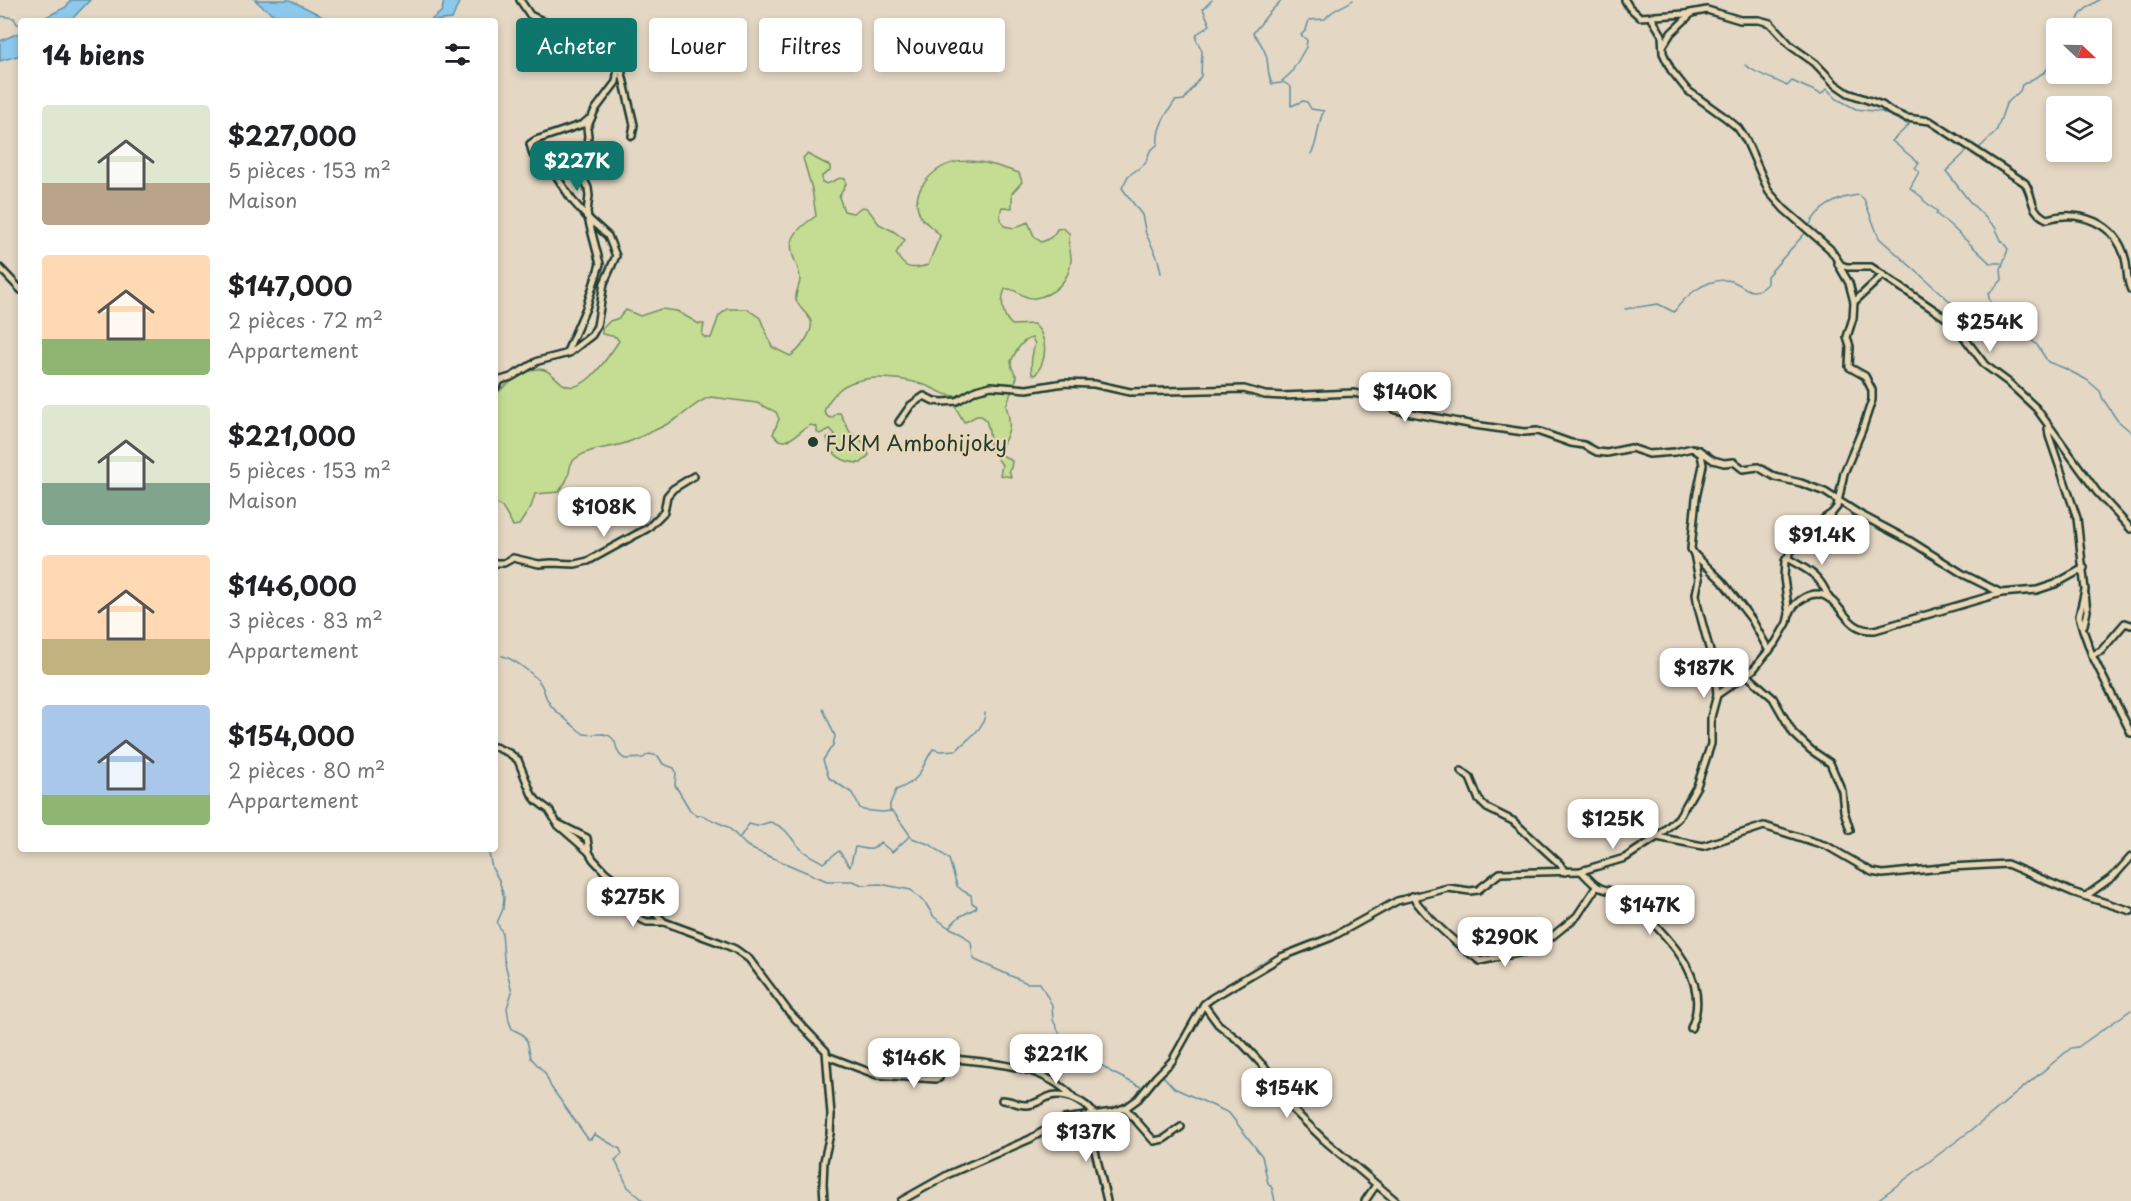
<!DOCTYPE html>
<html lang="fr">
<meta charset="utf-8">
<style>
:root{--surface:#fff;--page:#f2f2f2;--text:#202124;--muted:#757577;--accent:#0f766e}
body{margin:0;font-family:"Playpen Sans",sans-serif;background:var(--page);color:var(--text);height:100vh;display:flex;flex-direction:column;font-size:22px;white-space:nowrap}
*{box-sizing:border-box;margin:0}
p{font-size:20px;color:var(--muted)}
.icon{flex:none;width:33px;height:33px;fill:none;stroke:currentColor;stroke-width:2;stroke-linecap:round;stroke-linejoin:round}
.map{position:relative;flex:1;overflow:hidden}
.panel{position:absolute;left:18px;top:18px;width:480px;height:834px;display:flex;flex-direction:column;background:var(--surface);border-radius:6px;box-shadow:0 3px 9px #0003}
.panel>*{flex:none}
.banner{position:absolute;left:516px;top:18px;width:570px;height:54px;display:flex;gap:12px}
.needle{width:39px;rotate:112deg}
.tools{position:absolute;left:2046px;top:18px;display:grid;gap:12px}
.tools a{display:grid;place-items:center;width:66px;height:66px;border-radius:6px;background:var(--surface);box-shadow:0 3px 9px #0003;font-size:30px}
.price{position:absolute;translate:-50% -51px;padding:0 14px;border-radius:12px;background:#fff;color:#222;font-size:20px;line-height:39px;filter:drop-shadow(0 2px 3px #0008)}
.price::after{content:'';position:absolute;left:50%;top:36px;width:18px;height:14px;margin-left:-9px;background:inherit;clip-path:polygon(0 0,100% 0,50% 100%)}
.price.selected{background:var(--accent);color:#fff}
ul{padding:0;list-style:none}
li{display:flex;align-items:center;gap:18px;height:150px;padding:0 24px}
li span{display:grid;place-items:center;flex:none;width:168px;height:120px;border-radius:6px;color:#555}
li>.icon{margin-inline-start:auto}
span .icon{width:72px;height:72px;fill:#fffc;stroke-width:1}
li b{font-size:26px}
h2{display:flex;justify-content:space-between;align-items:center;height:72px;padding:0 24px;font-size:26px}
.tag{padding:0 21px;border-radius:6px;background:var(--surface);box-shadow:0 3px 9px #0003;font-size:21px;line-height:54px}
.tag.selected{background:var(--accent);color:#fff}
.map>svg:first-child{display:block}
.green{fill:#c4dd93;stroke:#728d64;stroke-width:1.5}
.water{fill:#8dc8ed;stroke:#6190a3;stroke-width:1.5}
.lines{fill:none;stroke-linecap:round;stroke-linejoin:round}
.stream{stroke:#6190a3;stroke-width:1.5}
.minor-casing{stroke:#1f3d34;stroke-width:10}
.minor{stroke:#ead7b5;stroke-width:5}
.poi-dot{fill:#1f3d34;stroke:#ead7b5;stroke-width:2}
.labels{text-anchor:middle;dominant-baseline:central;stroke-width:4.5;stroke-linejoin:round;paint-order:stroke}
.poi-label{font-size:21px;fill:#1f3d34;stroke:#ead7b5;text-anchor:start}
</style>
<div class="map">
<svg width="2131" height="1201" viewBox="0 0 2131 1201">
<rect width="100%" height="100%" fill="#e4d7c3"/>
<filter id="ink" filterUnits="userSpaceOnUse"><feTurbulence type="fractalNoise" baseFrequency=".0167" numOctaves="2"/><feDisplacementMap in="SourceGraphic" scale="12" xChannelSelector="R" yChannelSelector="G"/><feConvolveMatrix kernelMatrix="1 2 1 2 8 2 1 2 1" color-interpolation-filters="sRGB"/></filter>
<g filter="url(#ink)">
<path class="green" d="M807,154L830,166V171L822,176V182L827,184L840,178L845,179L846,184L839,197L844,211L853,213L862,207L867,208L879,224L893,231L905,240L896,253C904,269 911,270 928,265L940,236C935,228 926,225 921,217C915,205 916,196 922,186C947,149 983,161 1019,173L1022,182L1012,193V208L1002,207C999,215 1000,219 1004,226L1014,228L1028,222L1034,236L1041,242C1049,240 1054,236 1057,229L1063,228L1070,234C1066,247 1072,250 1071,261C1069,281 1054,295 1035,298C1023,300 1016,287 1005,289C1000,301 1002,316 1012,325L1034,324C1049,338 1047,361 1035,375L1032,374C1030,363 1032,354 1035,344L1032,338C1021,340 1016,352 1011,361L1012,368L1017,377L1006,406C1012,424 1010,432 1000,449L1002,455L1012,461L1011,468L1009,470L1011,477L1000,475L1002,465C999,460 993,454 991,449C989,442 991,413 977,416C972,417 970,421 964,422L956,408V396C944,395 945,394 934,389C917,380 885,376 865,379C856,381 847,383 840,389C833,396 826,403 824,412L828,417L832,418L837,413H840L850,432L865,444L869,455L861,463C844,463 831,456 827,438L834,437L835,434L830,429L820,434L817,432V427L811,425C798,430 786,452 773,434L779,419L776,412L757,403L711,397C698,400 688,412 676,419C662,428 646,434 631,441C613,449 589,447 575,459C568,465 571,469 568,476C567,481 562,487 559,492L535,494L531,507L519,525L513,526L502,507L495,503V395C504,386 526,369 539,369C549,369 556,379 563,384C584,397 609,355 619,341L616,337L602,334V329L610,321L619,318L626,310L640,316L661,309L677,311L699,324H704L702,335L706,338H711L719,316L727,309H747L760,318L772,347L790,356C799,352 814,331 811,321C808,314 800,309 797,302C793,295 800,287 800,279C800,269 794,262 792,252C788,235 804,224 816,216L812,189L803,158Z"/>
<g class="water">
<path d="M71,0H90L70,21H38L66,7Z"/>
<path d="M255,0H290L318,14L328,21C294,21 281,25 255,0Z"/>
<path d="M444,0H460L452,19L430,21L442,11Z"/>
<path d="M21,32V55L0,61V41Z"/>
</g>
<g class="lines">
<g class="stream">
<path d="M0,16L14,18L17,24H21"/>
<path d="M2078,28C2075,14 2088,7 2099,0"/>
<path d="M1745,65C1758,75 1773,78 1787,86L1792,81L1821,94L1827,89L1837,99L1856,109L1882,112L1907,124L1909,125L1892,141L1919,163L1915,168L1919,172L1910,188L1923,198V200L1938,212L1936,214L1950,225L1990,263H2001"/>
<path d="M1282,83L1272,84C1267,74 1269,65 1266,55C1263,46 1259,40 1253,33L1269,13L1282,0"/>
<path d="M1969,149L1946,171L1970,202L1995,227L2001,240L2008,249L2001,269L2002,280L1988,294L1991,305L2037,345L2048,362L2064,368L2087,380L2100,391L2103,399L2117,420L2131,432"/>
<path d="M1978,149L1996,132L2006,104L2020,91L2022,85L2045,72L2056,57"/>
<path d="M1311,154C1319,141 1317,122 1324,111L1311,109L1307,102L1303,101L1291,106V87L1282,81L1291,73L1306,47L1307,40L1301,35L1306,30L1309,20L1325,19C1335,7 1342,8 1353,0"/>
<path d="M1809,226C1818,207 1838,197 1859,195L1864,199L1879,238L1953,304L1973,318L1984,314L1990,306"/>
<path d="M1161,273L1158,259L1146,234L1142,215L1122,188L1128,176L1145,164L1150,151L1158,144C1156,128 1166,114 1175,101L1184,100L1201,76L1202,51L1196,39L1197,34L1210,25L1203,9L1212,0"/>
<path d="M1625,309L1658,304L1674,312C1685,296 1704,280 1725,280C1744,280 1748,302 1767,284V276L1807,231"/>
<path d="M502,656C513,658 537,676 542,686C546,696 547,703 556,711C560,714 581,733 584,734C593,736 604,731 611,737C619,743 614,754 625,759L643,758L649,754L658,756L663,764L674,768L676,772L675,785L690,810L697,816L701,815L728,827L746,845L754,850L827,881H853L862,885L880,884L911,890L926,904L934,917L948,927L961,933L971,942L973,957L975,960L1027,983H1040L1052,1005L1053,1020L1065,1044L1081,1050L1111,1072L1143,1088"/>
<path d="M823,709L835,736L833,745L823,760L829,778L852,793L860,808L863,810L882,812L891,811L895,814L912,838L931,845L949,859L957,886L963,891L971,895L972,903L977,906L976,908L959,917L949,927"/>
<path d="M890,810V804L896,790C923,780 919,770 933,749L940,751L957,750C967,738 984,731 985,713"/>
<path d="M740,837L749,824L757,826L770,822C790,829 788,837 802,850C809,856 816,858 823,863L839,851L850,867L855,847C868,848 871,854 880,842L892,852L910,836"/>
<path d="M488,849L492,868L499,880L504,897L503,909L497,923L502,932L504,959L512,992L507,1008L509,1021L512,1029L522,1034L527,1041L531,1058L545,1073L551,1087L588,1139H591L594,1134L620,1149L622,1154L615,1160L628,1187L644,1201"/>
<path d="M1146,1091L1148,1092L1161,1077H1164L1174,1088L1229,1113L1262,1156L1268,1183L1272,1188L1275,1201"/>
<path d="M1876,1201L1973,1129L2071,1048L2078,1047L2131,1010"/>
</g>
<defs>
<g id="minor">
<path d="M1625,0L1629,7L1640,17L1685,14L1707,10L1740,20H1759L1770,23L1791,46L1815,63L1835,84L1848,93L1882,105L1890,111L1906,118L1930,121L2025,183C2034,197 2029,211 2047,219C2079,209 2116,223 2125,258C2128,269 2126,279 2131,290"/>
<path d="M1651,17L1662,35L1663,53L1671,70L1687,90L1726,118L1738,128L1746,140L1769,192L1784,209L1830,249L1841,265L1847,267H1871L1949,320L1960,332L1985,365L2008,382L2036,408L2097,492L2131,529"/>
<path d="M1663,46L1671,33L1692,13"/>
<path d="M620,65L634,125L632,136"/>
<path d="M0,268L21,290"/>
<path d="M1854,302L1883,275"/>
<path d="M566,354L586,308L600,264L588,218L572,200L553,171L533,155L530,144L536,140L583,124L589,119"/>
<path d="M495,388L501,380L511,377L538,361L569,353L592,335L597,326L604,283L616,256L608,236L588,218L587,212L589,196L588,188L583,177L588,136L587,128L595,110L616,82L620,52L596,31L583,25L549,24L530,15L520,0"/>
<path d="M899,422L911,405L924,396L934,401L943,402L957,401L976,390L991,386L1027,389L1064,383L1094,384L1130,392L1244,389L1265,395L1283,396L1353,393L1376,397L1396,410L1474,425L1524,432L1537,431L1571,443L1584,445L1597,452L1607,453L1631,448L1649,454L1675,452L1692,448L1701,454L1703,465L1696,498L1691,549L1694,554L1722,581L1752,620L1769,651"/>
<path d="M2048,428L2049,436L2077,518L2085,590L2079,616L2083,630L2092,655L2131,733"/>
<path d="M1699,450L1713,460L1724,463L1734,462L1743,469L1758,467L1775,477L1801,483L1825,492L1861,515L1912,542L1963,574L2001,593L2037,590L2055,584L2084,568"/>
<path d="M1787,558C1808,571 1818,572 1829,598"/>
<path d="M495,563H504L513,558L539,564L551,563L575,564L588,561L648,528L664,512L667,496L673,489L694,476"/>
<path d="M1790,613C1794,602 1812,589 1825,596C1844,605 1847,632 1875,630L2001,593"/>
<path d="M2084,625L2087,611L2085,594"/>
<path d="M2092,655L2101,651L2125,623L2131,625"/>
<path d="M1747,675L1773,698L1793,733L1811,750L1830,763L1842,791L1844,811L1850,830"/>
<path d="M1717,695L1753,670L1776,642L1787,623L1789,614L1784,578L1785,561L1802,534L1832,513L1837,507L1844,473L1862,430L1872,400V390L1865,376L1849,367L1850,347L1847,337L1853,318L1854,302L1849,283L1838,264"/>
<path d="M495,747L509,753L518,760L532,795L537,801L549,810L557,823L587,838L589,852L593,859L605,872L643,901L664,922L721,943L735,949L749,959L788,1011L826,1051L831,1115L830,1134L824,1161L823,1184L824,1201"/>
<path d="M1461,771L1470,778L1479,800L1487,808L1513,821L1560,864L1565,872"/>
<path d="M558,825L589,852"/>
<path d="M1657,837L1678,818L1686,805L1697,786L1711,744V717L1717,695L1715,670L1698,607L1696,594L1699,579L1694,554"/>
<path d="M1581,871C1586,876 1592,883 1598,887C1607,891 1616,891 1624,896C1632,901 1638,909 1645,915C1675,944 1711,984 1691,1028"/>
<path d="M632,894L640,919L647,922H664"/>
<path d="M1412,896C1430,922 1454,942 1480,961L1533,950L1544,943L1577,916L1597,886"/>
<path d="M2086,896L2114,876L2131,857"/>
<path d="M1204,1005L1218,1024L1243,1044L1268,1071L1273,1078L1280,1097L1324,1140L1396,1201"/>
<path d="M827,1056L877,1075L936,1079L939,1078V1067L945,1058C989,1063 1042,1063 1074,1098"/>
<path d="M1002,1100C1011,1100 1017,1105 1025,1105C1033,1106 1041,1100 1048,1097C1062,1091 1087,1101 1094,1115"/>
<path d="M1125,1108L1154,1141L1164,1139L1181,1127"/>
<path d="M1077,1118L1091,1134L1107,1201"/>
<path d="M901,1201L949,1174L1030,1139L1064,1119L1113,1112L1127,1107L1138,1099L1156,1077L1172,1061L1204,1004L1212,998L1281,957L1332,937L1397,901L1448,888L1470,891L1478,890L1500,873L1581,871L1625,858L1657,837L1703,846L1764,826L1827,846L1872,872L1883,874L1951,867L2007,864L2072,892L2131,911"/>
<path d="M1365,1201L1376,1185"/>
</g>
</defs>
<use href="#minor" class="minor-casing"/>
<use href="#minor" class="minor"/>
</g>
</g>
<circle class="poi-dot" cx="813" cy="442" r="6"/>
<g class="labels">
<g class="poi-label">
<text x="825" y="442">FJKM Ambohijoky</text>
</g>
</g>
</svg>
<div class="tools">
<a><svg class="needle" viewBox="-14 -14 28 28"><path d="M0-13l5 13h-10z" fill="#e53935"/><path d="M0 13l5-13h-10z" fill="#757577"/></svg></a>
<a><svg class="icon" aria-label="layers" viewBox="0 0 24 24"><path d="M12 4l9 5-9 5-9-5zM3 14l9 5 9-5"/></svg></a>
</div>
<b class="price selected" style="left:577px;top:192px">$227K</b>
<b class="price" style="left:1990px;top:353px">$254K</b>
<b class="price" style="left:1405px;top:423px">$140K</b>
<b class="price" style="left:604px;top:538px">$108K</b>
<b class="price" style="left:1822px;top:566px">$91.4K</b>
<b class="price" style="left:1704px;top:699px">$187K</b>
<b class="price" style="left:1613px;top:850px">$125K</b>
<b class="price" style="left:633px;top:928px">$275K</b>
<b class="price" style="left:1650px;top:936px">$147K</b>
<b class="price" style="left:1505px;top:968px">$290K</b>
<b class="price" style="left:1056px;top:1085px">$221K</b>
<b class="price" style="left:914px;top:1089px">$146K</b>
<b class="price" style="left:1287px;top:1119px">$154K</b>
<b class="price" style="left:1086px;top:1163px">$137K</b>
<div class="banner">
<a class="tag selected">Acheter</a>
<a class="tag">Louer</a>
<a class="tag">Filtres</a>
<a class="tag">Nouveau</a>
</div>
<section class="panel">
<h2>14 biens<svg class="icon" aria-label="filters" viewBox="0 0 24 24"><path d="M4 7h16M4 17h16"/><circle cx="9" cy="7" r="2"/><circle cx="15" cy="17" r="2"/></svg></h2>
<ul>
<li><span style="background:linear-gradient(#dfe7d0 65%,#b9a48a 0)"><svg class="icon" aria-label="home" viewBox="0 0 24 24"><path d="M3 11l9-7 9 7M6 9v11h12V9"/></svg></span><div><b>$227,000</b><p>5 pièces · 153 m²</p><p>Maison</p></div></li>
<li><span style="background:linear-gradient(#ffd9b3 70%,#8fb573 0)"><svg class="icon" aria-label="home" viewBox="0 0 24 24"><path d="M3 11l9-7 9 7M6 9v11h12V9"/></svg></span><div><b>$147,000</b><p>2 pièces · 72 m²</p><p>Appartement</p></div></li>
<li><span style="background:linear-gradient(#dfe7d0 65%,#7fa58c 0)"><svg class="icon" aria-label="home" viewBox="0 0 24 24"><path d="M3 11l9-7 9 7M6 9v11h12V9"/></svg></span><div><b>$221,000</b><p>5 pièces · 153 m²</p><p>Maison</p></div></li>
<li><span style="background:linear-gradient(#ffd9b3 70%,#c2b280 0)"><svg class="icon" aria-label="home" viewBox="0 0 24 24"><path d="M3 11l9-7 9 7M6 9v11h12V9"/></svg></span><div><b>$146,000</b><p>3 pièces · 83 m²</p><p>Appartement</p></div></li>
<li><span style="background:linear-gradient(#a9c7e8 75%,#8fb573 0)"><svg class="icon" aria-label="home" viewBox="0 0 24 24"><path d="M3 11l9-7 9 7M6 9v11h12V9"/></svg></span><div><b>$154,000</b><p>2 pièces · 80 m²</p><p>Appartement</p></div></li>
</ul>
</section>
</div>
